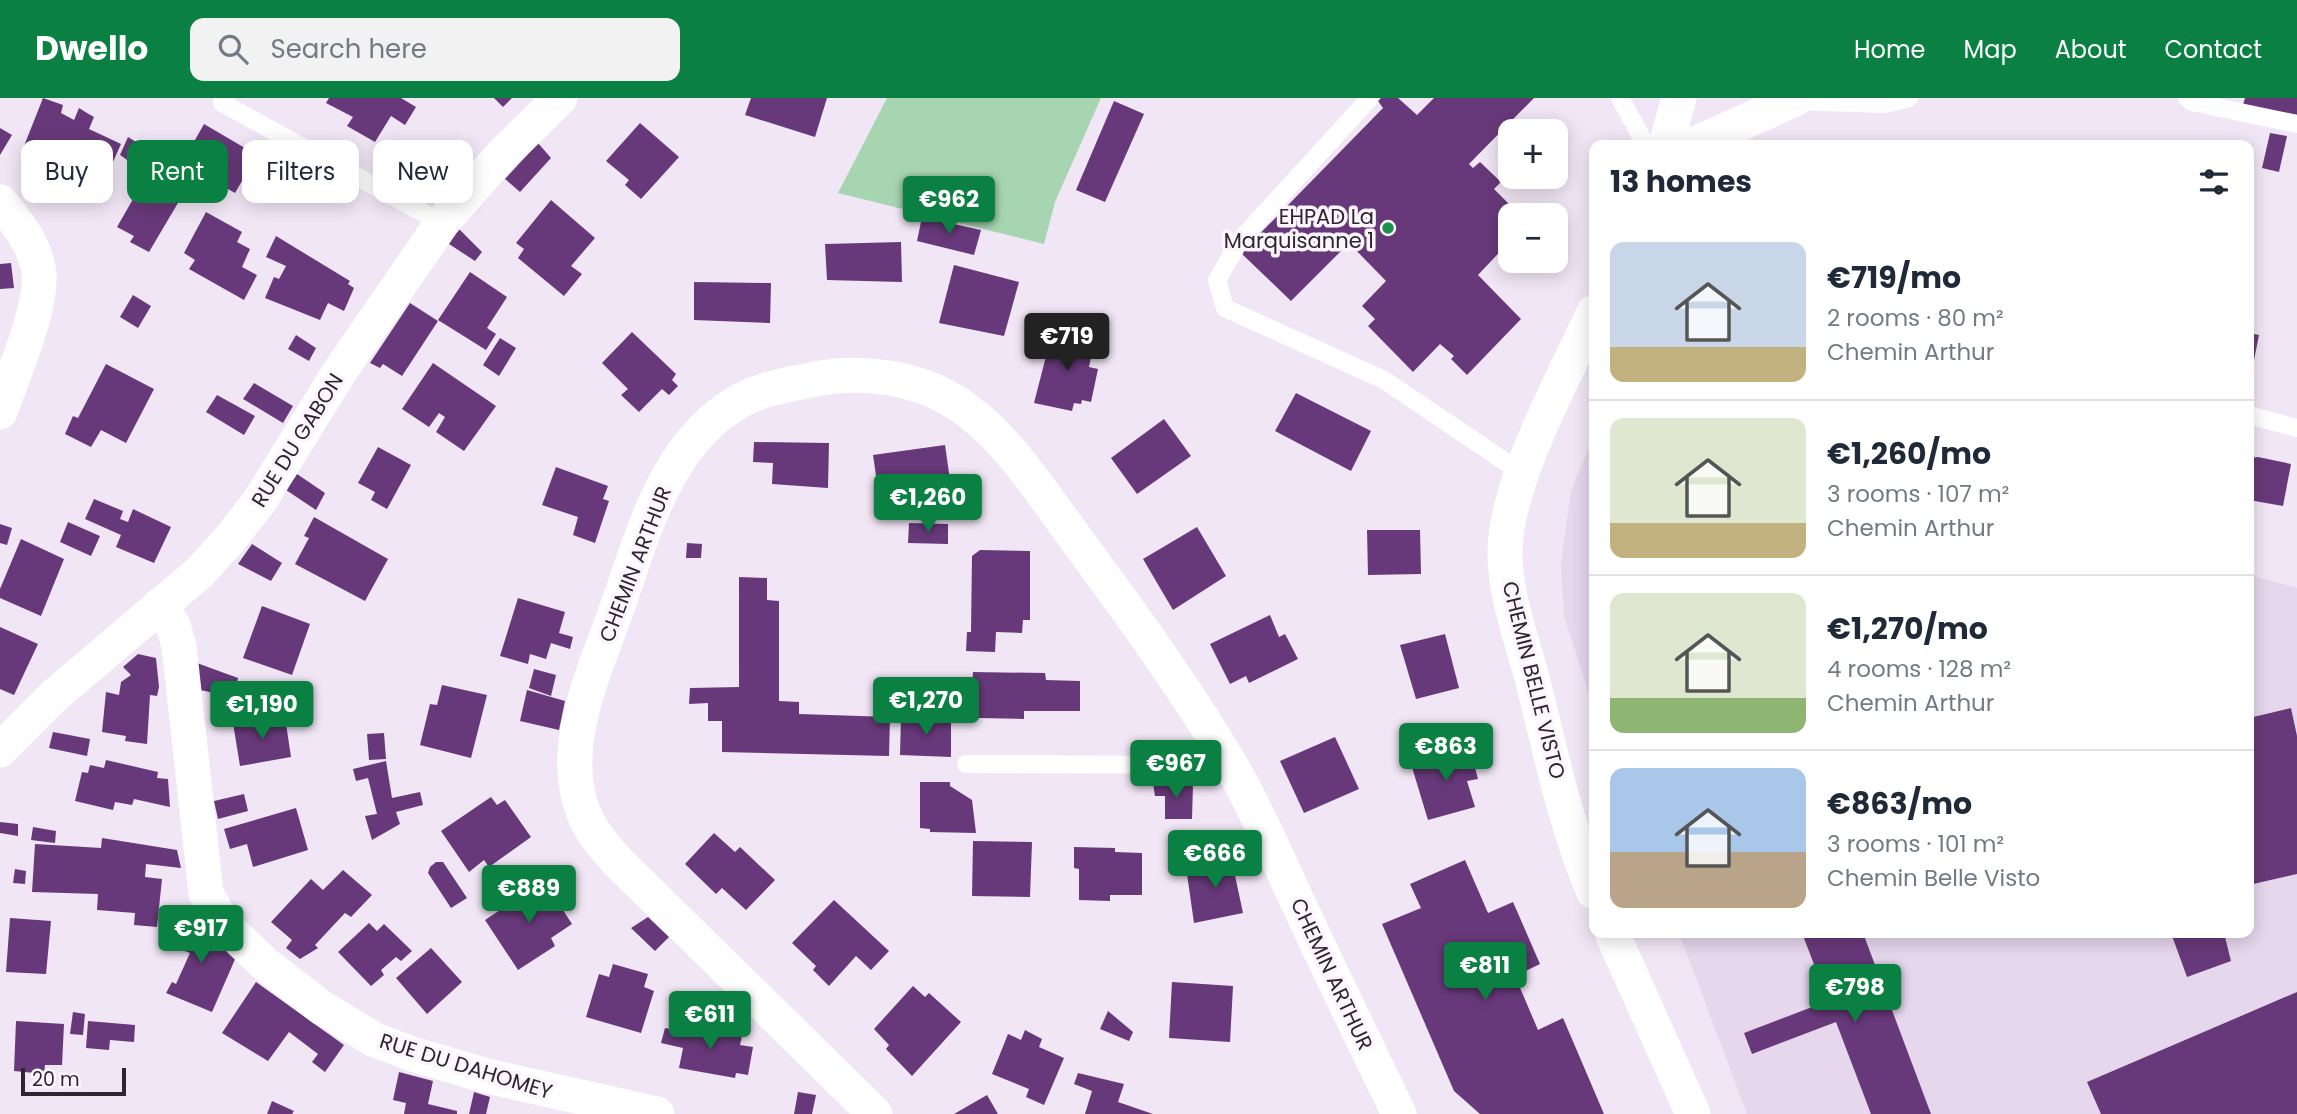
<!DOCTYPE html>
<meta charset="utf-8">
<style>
:root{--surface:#fff;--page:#f2f2f3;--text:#1f2937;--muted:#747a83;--line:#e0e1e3;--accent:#0b8043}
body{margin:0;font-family:Poppins,sans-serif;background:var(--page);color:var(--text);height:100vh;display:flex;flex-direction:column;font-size:26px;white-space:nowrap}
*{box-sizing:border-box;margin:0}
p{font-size:23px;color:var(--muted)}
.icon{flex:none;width:38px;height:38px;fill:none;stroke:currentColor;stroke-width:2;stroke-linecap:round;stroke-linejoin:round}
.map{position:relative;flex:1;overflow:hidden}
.panel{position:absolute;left:1589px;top:42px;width:665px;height:798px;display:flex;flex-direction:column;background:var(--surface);border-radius:14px;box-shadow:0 4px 18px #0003}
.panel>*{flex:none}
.guide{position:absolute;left:21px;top:42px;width:665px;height:63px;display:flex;gap:14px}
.controls{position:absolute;left:1498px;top:21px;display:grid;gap:14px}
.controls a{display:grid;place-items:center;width:70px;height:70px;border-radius:14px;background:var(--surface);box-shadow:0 4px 18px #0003;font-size:35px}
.scale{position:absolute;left:21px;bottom:18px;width:105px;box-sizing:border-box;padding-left:7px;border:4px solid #2b272c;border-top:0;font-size:19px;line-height:24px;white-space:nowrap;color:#2b272c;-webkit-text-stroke:5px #fcf5fe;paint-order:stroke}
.price{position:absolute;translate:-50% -60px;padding:0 16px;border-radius:7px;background:var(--accent);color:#fff;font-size:23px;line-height:46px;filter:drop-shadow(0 2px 4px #0008)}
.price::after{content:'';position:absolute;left:50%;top:42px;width:21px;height:16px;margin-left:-10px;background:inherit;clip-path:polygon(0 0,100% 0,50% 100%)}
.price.on{background:#222;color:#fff}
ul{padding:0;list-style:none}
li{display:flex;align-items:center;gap:21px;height:175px;padding:0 21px}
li+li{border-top:2px solid var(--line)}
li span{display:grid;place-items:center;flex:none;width:196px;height:140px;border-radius:14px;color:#555}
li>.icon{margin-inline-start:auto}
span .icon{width:84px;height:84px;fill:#fffc;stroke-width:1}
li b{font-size:30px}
h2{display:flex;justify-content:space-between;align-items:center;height:84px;padding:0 21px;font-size:30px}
.pill{padding:0 24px;border-radius:14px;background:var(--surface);box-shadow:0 4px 18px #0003;font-size:24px;line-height:63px}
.pill.on{background:var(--accent);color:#fff}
header{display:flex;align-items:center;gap:42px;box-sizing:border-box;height:98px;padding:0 35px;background:var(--accent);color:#fff}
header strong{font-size:33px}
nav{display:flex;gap:38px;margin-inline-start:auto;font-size:24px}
.search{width:490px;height:63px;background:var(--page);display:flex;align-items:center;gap:18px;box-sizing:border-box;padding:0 24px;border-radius:14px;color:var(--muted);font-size:26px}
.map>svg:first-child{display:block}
.built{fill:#e6d7ec}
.green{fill:#a7d5b1}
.building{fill:#68397a}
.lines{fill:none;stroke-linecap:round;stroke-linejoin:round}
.service{stroke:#fff;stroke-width:18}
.minor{stroke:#fff;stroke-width:35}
.poi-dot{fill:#1b914c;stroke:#fcf5fe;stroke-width:2.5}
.labels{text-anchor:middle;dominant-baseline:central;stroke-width:7;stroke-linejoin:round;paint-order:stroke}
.poi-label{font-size:21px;fill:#2b272c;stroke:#fcf5fe;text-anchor:end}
.street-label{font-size:21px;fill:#2b272c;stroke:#fcf5fe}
</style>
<header>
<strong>Dwello</strong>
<div class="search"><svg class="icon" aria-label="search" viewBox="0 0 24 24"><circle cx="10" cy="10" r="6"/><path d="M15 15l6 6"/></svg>Search here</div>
<nav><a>Home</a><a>Map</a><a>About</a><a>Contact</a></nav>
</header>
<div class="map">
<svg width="2297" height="1016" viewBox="0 0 2297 1016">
<rect width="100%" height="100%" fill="#f1e6f5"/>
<g class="built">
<path d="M1594,337V612L1564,518L1561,466L1571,393Z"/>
<path d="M2249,477L2297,490V1016H1747L1679,835H2249Z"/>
</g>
<path class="green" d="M887,0H1101L1055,104L1044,146L838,95Z"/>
<g class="building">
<path d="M43,0L63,7L61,15L74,22L79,10L87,15L94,19L89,31L121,46L103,86L24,48Z"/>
<path d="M329,0H401L416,9L405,27L391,18L375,44L347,28L353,19L326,5Z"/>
<path d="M494,0H512L503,9Z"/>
<path d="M751,0H827L815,39L745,17Z"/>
<path d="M1381,0H1398L1417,17L1434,0H1534L1469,66L1473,70L1480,64L1501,84L1494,91L1520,117H1510V143L1478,177L1521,221L1467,277L1451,261L1454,258L1440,246L1413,274L1368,228L1375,221L1362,208L1386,183L1349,145L1291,203L1241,155L1383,10L1378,3Z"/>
<path d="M2245,0H2297V17L2243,7Z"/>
<path d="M1114,3L1144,16L1105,104L1076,92Z"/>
<path d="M640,25L679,59L641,101L625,87L629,82L606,63Z"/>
<path d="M204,26L257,57L235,95L182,65Z"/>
<path d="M0,30L12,37L0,57Z"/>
<path d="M2270,35L2287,38L2279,74L2262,70Z"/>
<path d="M128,39L141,47L136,57L148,63L143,73L120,57Z"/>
<path d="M538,45L551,60L520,94L505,81Z"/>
<path d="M420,67L447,82L427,104L406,92Z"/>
<path d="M152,68L188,88L149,154L130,144L134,138L117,129Z"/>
<path d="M551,102L595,140L571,168L582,176L564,198L518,160L524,151L516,145Z"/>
<path d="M206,114L242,134L237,144L250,151L242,169L257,177L244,202L189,171L195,162L184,155Z"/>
<path d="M922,119L981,132L974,157L917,143Z"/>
<path d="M459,131L482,154L475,163L449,146Z"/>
<path d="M276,138L350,183L348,186L354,190L344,213L328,205L320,222L265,200L274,179L279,181L286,168L266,159Z"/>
<path d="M901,144L902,184L827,182L825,146Z"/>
<path d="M11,165L14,190L0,191V166Z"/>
<path d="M954,167L1019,184L1004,238L939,225Z"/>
<path d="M470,174L507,199L487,230L496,236L486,252L438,222Z"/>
<path d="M694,184L771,185L770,225L694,222Z"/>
<path d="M133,197L151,208L138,230L120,219Z"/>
<path d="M410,205L438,223L402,278L383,266L380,270L370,265Z"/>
<path d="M632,234L676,276L672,282L678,288L669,297L662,291L639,314L621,297L628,291L602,265Z"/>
<path d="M1052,235L1094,244L1089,269L1098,271L1091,304L1082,302L1081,306L1074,305L1072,313L1034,305Z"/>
<path d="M2249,235L2259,237L2252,272L2249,271Z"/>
<path d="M296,237L316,250L309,263L288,251Z"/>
<path d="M500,240L516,250L499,278L483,267Z"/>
<path d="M433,265L496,308L464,353L436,334L445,319L439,315L429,329L402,311Z"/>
<path d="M106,266L154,291L126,345L101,332L91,349L65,336L73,318L78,320Z"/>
<path d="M254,285L293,308L283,325L243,301Z"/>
<path d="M1296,295L1371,333L1351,373L1275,333Z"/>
<path d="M217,297L255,318L244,337L206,314Z"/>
<path d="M1164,321L1191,358L1137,396L1111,360Z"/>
<path d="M754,344L829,345L828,390L772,386L773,365L753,364Z"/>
<path d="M945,347L951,389L879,398L873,357Z"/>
<path d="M378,349L411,367L387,411L371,402L375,394L358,385Z"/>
<path d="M2258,359L2291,366L2283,408L2249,402V360Z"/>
<path d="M556,369L608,388L603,401L609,403L595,445L573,437L578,419L542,407Z"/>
<path d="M297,376L325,395L316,412L286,392Z"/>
<path d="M94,401L123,413L120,421L128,424L133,411L171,429L154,465L116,449L121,437L85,421Z"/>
<path d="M314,419L388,461L365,503L295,466L309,440L304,438Z"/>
<path d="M68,424L100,438L91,458L60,444Z"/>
<path d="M909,425L948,426V446L908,445Z"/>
<path d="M0,426L12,430L7,447L0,445Z"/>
<path d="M1197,429L1226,478L1173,512L1143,461Z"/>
<path d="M1367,432H1420L1421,476L1368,477Z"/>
<path d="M21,441L64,461L41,518L0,500V491Z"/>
<path d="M687,445L702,446L701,460H686Z"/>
<path d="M252,446L282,465L271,483L238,466Z"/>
<path d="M980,452L1030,453V522H1023L1022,535L996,534L995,554L966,553L967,534H971L972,458Z"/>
<path d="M739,479L767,480V502L779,503V603L799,604V616L890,619L889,658L722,654V623H708V605L689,606L690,590L739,589Z"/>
<path d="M518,500L565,514L559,535L573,539L570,551L551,545L546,561L530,556L528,566L500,558Z"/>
<path d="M262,508L310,526L292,577L243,560Z"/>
<path d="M1270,517L1279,539L1285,536L1298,561L1249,585L1246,578L1230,586L1210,546Z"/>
<path d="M0,529L38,546L14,597L0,591Z"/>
<path d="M1445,536L1459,590L1416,601L1400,547Z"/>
<path d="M138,556L156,560L159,589L157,598L150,597L147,646L125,643L126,638L102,634L106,594L119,597L121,584L131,577L123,569Z"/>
<path d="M197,565L238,580L234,599L200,592Z"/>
<path d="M534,571L556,577L551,598L529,590Z"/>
<path d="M973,574L1045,575L1046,582L1080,583V613H1024V621L978,620L979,589L972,588Z"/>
<path d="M442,587L487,597L471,660L420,647L430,606L437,607Z"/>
<path d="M527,592L565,603L559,632L520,623Z"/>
<path d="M2291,610L2297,638V776L2249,787V620Z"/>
<path d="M901,618L951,620V659L900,657Z"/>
<path d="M285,619L291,659L240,668L233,625Z"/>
<path d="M53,634L90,641L87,658L49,650Z"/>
<path d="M384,635L386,661L369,662L367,636Z"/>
<path d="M1335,639L1359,691L1304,715L1280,663Z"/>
<path d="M1470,651L1478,681L1467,683L1475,709L1428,722L1411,666Z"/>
<path d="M106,662L158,674L157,680L168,681L170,709L134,701L132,707L115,704L113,712L75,703L82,674L88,675L90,667L104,670Z"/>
<path d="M386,663L392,700L420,694L423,707L396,714L400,726L372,742L365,718L377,716L368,680L356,683L353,671Z"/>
<path d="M920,684H950V688L972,702L976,735L930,734V731L920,730Z"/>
<path d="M1153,685L1193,686L1192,721H1165V698H1155Z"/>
<path d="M244,696L248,713L218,721L214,703Z"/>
<path d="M491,699L497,707L505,702L531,739L489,769L484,762L469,774L441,733Z"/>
<path d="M296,710L308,752L253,769L247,746L230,751L224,731Z"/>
<path d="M0,724L18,726V738L0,735Z"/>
<path d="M33,729L56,733L55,745L31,742Z"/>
<path d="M714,735L735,754L740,749L775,782L746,812L722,790L716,796L685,766Z"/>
<path d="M102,740L177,752L181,770L146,766L145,779L162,781L157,829L134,827L135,815L97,812L98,796L32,794L35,746L101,750Z"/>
<path d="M973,743L1032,744L1030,799L972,798Z"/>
<path d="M1074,749L1115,750V754L1142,755V797H1110V803L1079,802V771L1074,770Z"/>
<path d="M1230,754L1243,815L1194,825L1187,776L1208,771L1205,759Z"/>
<path d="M1465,762L1488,815L1513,804L1540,866L1515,878L1538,932L1563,920L1604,1016H1480L1454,993L1382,826L1421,810L1410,786Z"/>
<path d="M436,764H443L467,800L451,810L428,775L430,769Z"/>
<path d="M15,771L26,773L25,786L13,785Z"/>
<path d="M343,772L372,797L351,819L345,815L315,847L318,850L300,861L286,850L292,842L271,824L311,781L323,792Z"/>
<path d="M544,783L572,826L551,840L555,848L518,872L485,822Z"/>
<path d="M834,802L889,853L871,872L856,858L829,888L813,872L816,868L792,845Z"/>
<path d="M193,808L203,827L236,859L212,914L166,895L172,884L176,886L190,855L171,848Z"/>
<path d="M648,819L669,839L655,853L631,830Z"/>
<path d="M10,820L51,823L46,876L6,874Z"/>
<path d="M369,825L377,833L384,826L412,853L401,863L396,859L381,872L384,877L371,888L338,854Z"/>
<path d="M1802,835H1863L1931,1016H1871L1836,924L1752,956L1744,935L1828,903Z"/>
<path d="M2171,835H2224L2231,863L2187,879Z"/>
<path d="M431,850L462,884L427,916L396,880Z"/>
<path d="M613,866L648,876L644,889L654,893L641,935L586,919L599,876L609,879Z"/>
<path d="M256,884L344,947L325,974L312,964L318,956L289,934L268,963L222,935Z"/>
<path d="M1172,884L1233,888L1230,944L1169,940Z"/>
<path d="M913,888L925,899L929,895L961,924L912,978L886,951L889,947L874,931Z"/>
<path d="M2297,894V1016H2101L2087,984Z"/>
<path d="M1108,913L1133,934L1129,943L1100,931Z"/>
<path d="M73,914L85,916L83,937L70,936Z"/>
<path d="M16,923L64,926L62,967H45L44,976L14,973Z"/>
<path d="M88,923L135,927L134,944L110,942L109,952L86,950Z"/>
<path d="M687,928L742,938L740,947L753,949L748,977L736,975L735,980L679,970L683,950L661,945L665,930L686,934Z"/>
<path d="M1025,932L1042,941L1039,949L1064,960L1044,1007L1026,999L1029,991L992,976L1008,936L1021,942Z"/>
<path d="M399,974L433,983L428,1006L457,1013V1016H404L406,1005L393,1002Z"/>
<path d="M1078,975L1124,986L1118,1004L1153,1016H1085L1092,993L1074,986Z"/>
<path d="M474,994L490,999L486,1016H469Z"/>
<path d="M798,994L816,997L812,1016H794Z"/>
<path d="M987,997L998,1016H954Z"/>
<path d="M272,1003L294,1013L292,1016H267Z"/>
</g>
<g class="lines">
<g class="service">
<path d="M1370,0L1241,141L1217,182L1225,210L1384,282L1522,375"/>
<path d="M1620,0L1642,40"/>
<path d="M2187,0L2192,4L2297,26"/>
<path d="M1792,3L1886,6L1909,0"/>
<path d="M222,5L442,125"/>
<path d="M2249,317L2297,330"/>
<path d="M966,666L1230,667"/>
</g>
<g class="minor">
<path d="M1666,47L1679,0"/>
<path d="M1693,47L1797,0"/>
<path d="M0,104C16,123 33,144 38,169C46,203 12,279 0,314"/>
<path d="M1594,214C1565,278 1507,381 1505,451C1504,494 1521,539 1532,580C1550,651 1565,727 1594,794"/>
<path d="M160,507L173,527L179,548L206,795L223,826L265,866L322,910L375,942L412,956L487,978L657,1016"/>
<path d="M0,652L54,598L200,474L229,442L259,404L340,273L442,125L500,59L560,0"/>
<path d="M1612,835L1693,1016"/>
<path d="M875,1016L617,763C605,749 592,735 585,718C556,652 595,573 617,510C643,436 666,344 740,303C762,290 792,286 816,281C861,272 916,279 955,304C1005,335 1041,394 1076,441C1132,517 1189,595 1237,678C1260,719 1279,764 1299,807C1332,877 1365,946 1399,1016"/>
</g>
</g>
<circle class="poi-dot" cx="1388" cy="130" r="7"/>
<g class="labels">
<g class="poi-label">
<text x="1374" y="118">EHPAD La<tspan x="1374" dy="24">Marquisanne 1</tspan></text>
</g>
<g class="street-label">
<text transform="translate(297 342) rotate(-58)">RUE DU GABON</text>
<text transform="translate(635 466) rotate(-69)">CHEMIN ARTHUR</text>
<text transform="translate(1534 582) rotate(76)">CHEMIN BELLE VISTO</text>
<text transform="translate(1332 876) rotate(65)">CHEMIN ARTHUR</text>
<text transform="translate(466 968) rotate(17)">RUE DU DAHOMEY</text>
</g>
</g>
</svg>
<div class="controls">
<a>+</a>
<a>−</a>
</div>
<div class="scale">20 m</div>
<b class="price" style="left:949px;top:138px">€962</b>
<b class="price on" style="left:1067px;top:275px">€719</b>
<b class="price" style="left:928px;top:436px">€1,260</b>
<b class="price" style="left:926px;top:639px">€1,270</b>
<b class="price" style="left:262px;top:643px">€1,190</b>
<b class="price" style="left:1446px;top:685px">€863</b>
<b class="price" style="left:1176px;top:702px">€967</b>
<b class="price" style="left:1215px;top:792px">€666</b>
<b class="price" style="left:529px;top:827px">€889</b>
<b class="price" style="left:201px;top:867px">€917</b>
<b class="price" style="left:1485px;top:904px">€811</b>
<b class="price" style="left:1855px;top:926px">€798</b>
<b class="price" style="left:710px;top:953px">€611</b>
<div class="guide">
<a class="pill">Buy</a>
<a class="pill on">Rent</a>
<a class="pill">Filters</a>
<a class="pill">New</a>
</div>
<section class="panel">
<h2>13 homes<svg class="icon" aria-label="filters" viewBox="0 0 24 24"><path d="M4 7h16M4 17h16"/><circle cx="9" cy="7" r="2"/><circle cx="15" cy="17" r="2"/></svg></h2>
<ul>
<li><span style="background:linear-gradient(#c9d6e8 75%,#c2b280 0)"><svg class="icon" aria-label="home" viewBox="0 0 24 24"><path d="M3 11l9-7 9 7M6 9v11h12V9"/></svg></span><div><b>€719/mo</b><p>2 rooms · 80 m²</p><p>Chemin Arthur</p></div></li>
<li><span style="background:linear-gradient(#dfe7d0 75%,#c2b280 0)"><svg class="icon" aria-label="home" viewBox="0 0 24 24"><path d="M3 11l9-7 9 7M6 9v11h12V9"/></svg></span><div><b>€1,260/mo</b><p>3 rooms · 107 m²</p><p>Chemin Arthur</p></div></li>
<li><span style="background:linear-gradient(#dfe7d0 75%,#8fb573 0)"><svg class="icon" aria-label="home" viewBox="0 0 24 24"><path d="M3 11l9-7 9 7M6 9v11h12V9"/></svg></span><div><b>€1,270/mo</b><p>4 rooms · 128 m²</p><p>Chemin Arthur</p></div></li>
<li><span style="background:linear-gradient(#a9c7e8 60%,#b9a48a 0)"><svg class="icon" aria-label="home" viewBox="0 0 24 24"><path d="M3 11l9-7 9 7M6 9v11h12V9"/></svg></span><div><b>€863/mo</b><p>3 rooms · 101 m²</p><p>Chemin Belle Visto</p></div></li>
</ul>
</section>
</div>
